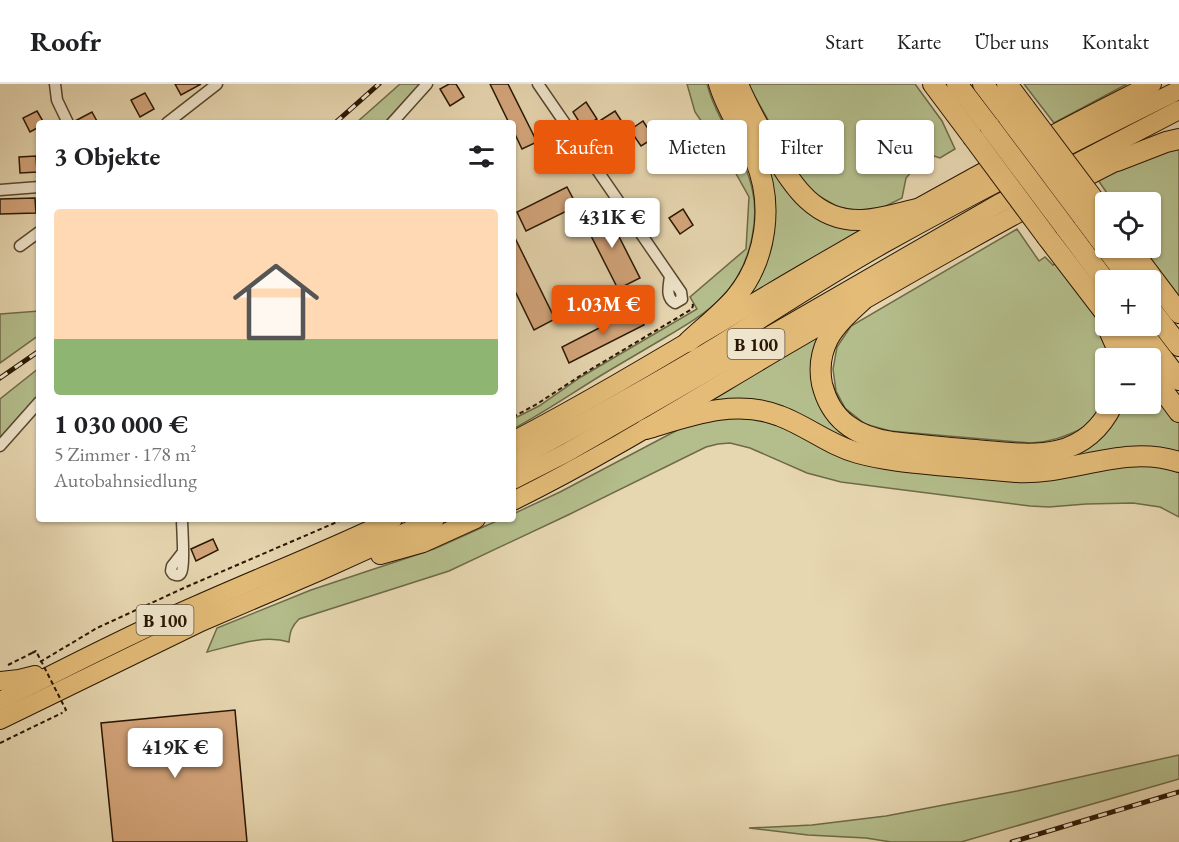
<!DOCTYPE html>
<html lang="de">
<meta charset="utf-8">
<style>
:root{--surface:#fff;--page:#f2f2f2;--text:#202124;--muted:#757577;--line:#e0e0e0;--accent:#ea580c}
body{margin:0;font-family:"EB Garamond",serif;background:var(--page);color:var(--text);height:100vh;display:flex;flex-direction:column;font-size:22px;white-space:nowrap}
*{box-sizing:border-box;margin:0}
p{font-size:20px;color:var(--muted)}
.icon{flex:none;width:33px;height:33px;fill:none;stroke:currentColor;stroke-width:2;stroke-linecap:round;stroke-linejoin:round}
.map{position:relative;flex:1;overflow:hidden}
.side{position:absolute;left:36px;top:36px;width:480px;height:402px;display:flex;flex-direction:column;background:var(--surface);border-radius:6px;box-shadow:0 2px 4px #0004}
.side>*{flex:none}
.hud{position:absolute;left:534px;top:36px;width:555px;height:54px;display:flex;gap:12px}
.tools{position:absolute;left:1095px;top:108px;display:grid;gap:12px}
.tools a{display:grid;place-items:center;width:66px;height:66px;border-radius:6px;background:var(--surface);box-shadow:0 2px 4px #0004;font-size:30px}
.price{position:absolute;translate:-50% -51px;padding:0 14px;border-radius:6px;background:#fff;color:#222;font-size:20px;line-height:39px;filter:drop-shadow(0 2px 3px #0008)}
.price::after{content:'';position:absolute;left:50%;top:36px;width:18px;height:14px;margin-left:-9px;background:inherit;clip-path:polygon(0 0,100% 0,50% 100%)}
.price.on{background:var(--accent);color:#fff}
ul{padding:0;list-style:none}
li{display:grid;align-content:center;gap:12px;height:318px;padding:0 18px}
li+li{border-top:2px solid var(--line)}
li span{display:grid;place-items:center;height:186px;border-radius:6px;color:#555}
li>.icon{margin-inline-start:auto}
span .icon{width:108px;height:108px;fill:#fffc;stroke-width:1}
li b{font-size:26px}
h2{display:flex;justify-content:space-between;align-items:center;height:72px;padding:0 18px;font-size:26px}
.pill{padding:0 21px;border-radius:6px;background:var(--surface);box-shadow:0 2px 4px #0004;font-size:21px;line-height:54px}
.pill.on{background:var(--accent);color:#fff}
header{display:flex;align-items:center;gap:36px;box-sizing:border-box;height:84px;padding:0 30px;background:var(--surface);border-bottom:2px solid var(--line)}
header strong{font-size:28px}
nav{display:flex;gap:33px;margin-inline-start:auto;font-size:21px}
.map>svg:first-child{display:block}
.green{fill:#b4be8c;stroke:#6e6a47;stroke-width:1.5}
.building{fill:#d5a67c;stroke:#281602;stroke-width:1.5}
.lines{fill:none;stroke-linecap:round;stroke-linejoin:round}
.minor-casing{stroke:#58462e;stroke-width:13}
.trunk-casing{stroke:#281602;stroke-width:20}
.motorway-casing{stroke:#281602;stroke-width:22}
.path{stroke:#281602;stroke-width:2;stroke-dasharray:4.5 3;stroke-linecap:butt}
.minor{stroke:#efe5cc;stroke-width:10}
.trunk{stroke:#e4bc78;stroke-width:18}
.motorway{stroke:#e4bc78;stroke-width:20}
.rail-casing{stroke:#281602;stroke-width:5}
.rail{stroke:#efe5cc;stroke-width:3;stroke-dasharray:9;stroke-linecap:butt}
.motorway-bridge-casing{stroke:#281602;stroke-width:22;stroke-linecap:butt}
.path-bridge{stroke:#281602;stroke-width:2;stroke-dasharray:4.5 3;stroke-linecap:butt}
.motorway-bridge{stroke:#e4bc78;stroke-width:20}
.labels{text-anchor:middle;dominant-baseline:central;stroke-width:4.5;stroke-linejoin:round;paint-order:stroke}
.shield{fill:#efe5cc;stroke:#64543f;stroke-width:1.5}
.shield-label{font-size:18px;font-weight:bold;fill:#281602}
</style>
<header>
<strong>Roofr</strong>
<nav><a>Start</a><a>Karte</a><a>Über uns</a><a>Kontakt</a></nav>
</header>
<div class="map">
<svg width="1179" height="758" viewBox="0 0 1179 758">
<rect width="100%" height="100%" fill="#e7d7b1"/>
<filter id="stains"><feTurbulence type="fractalNoise" baseFrequency=".00333" numOctaves="4"/><feColorMatrix values="0 0 0 0 .2 0 0 0 0 .09 0 0 0 0 .02 0 0 0 .5 -.17"/></filter>
<radialGradient id="worn" r=".72"><stop offset=".6" stop-color="#630" stop-opacity="0"/><stop offset="1" stop-color="#630" stop-opacity=".3"/></radialGradient>
<g class="green">
<path d="M400,0H420L384,39H356Z"/>
<path d="M687,0H707C717,38 746,70 753,109C756,124 755,139 752,154C741,207 709,228 666,253C647,264 629,275 610,286C578,305 547,327 513,345V335L539,322L581,293L697,225L690,213L746,165L749,113L730,79L695,28Z"/>
<path d="M734,0L797,112L873,140L742,218L768,167Z"/>
<path d="M748,0H915L942,37L955,65L940,74L925,69L903,42L894,46L914,85L906,94L902,114L880,125L861,127L838,123L817,111L802,97Z"/>
<path d="M1024,0H1127L1054,39Z"/>
<path d="M1179,60V215L1141,164H1150V118H1113L1098,96L1161,67Z"/>
<path d="M1017,145L1039,177L1045,173L1053,181L1057,179L1093,228L1107,250L1115,274H1106V320L1086,348L1081,345C1064,353 1050,358 1031,359L890,347L865,340L845,324L836,307L833,285L837,263L851,242Z"/>
<path d="M39,227V251L0,279V230Z"/>
<path d="M831,241L821,261L842,342L1049,373L1118,320H1150L1151,300L1179,338V368L1158,364H1119L1062,378L903,370L702,322Z"/>
<path d="M39,284V313L21,330L0,354V315Z"/>
<path d="M716,332L763,335L834,366L1110,380L1179,382V433L1160,423L1133,419L1086,420L1049,423L1030,422L841,398L807,389L750,364L730,359L718,360L706,363L568,431L449,487L299,535C292,542 290,547 289,558C263,550 232,562 207,568L217,544L311,506L434,465L501,435H513V430L560,408L687,341Z"/>
<path d="M1179,671V695L961,758H891L866,754L808,751L749,744L812,741L886,732L1017,707Z"/>
</g>
<g class="building">
<path d="M175,0H201L181,11Z"/>
<path d="M449,0H456L464,13L450,22L440,5Z"/>
<path d="M490,0H508L537,58L522,65L513,46V39H509Z"/>
<path d="M145,9L154,25L140,33L131,16Z"/>
<path d="M586,18L597,35L583,44L573,28Z"/>
<path d="M37,27L44,39H39V43L30,48L23,34Z"/>
<path d="M615,27L626,44L612,53L601,36Z"/>
<path d="M92,28L98,39H75V37Z"/>
<path d="M643,37L654,54L641,62L630,46Z"/>
<path d="M36,72L37,88L20,89L19,73Z"/>
<path d="M567,103L577,122L526,147L517,128Z"/>
<path d="M35,114L36,129L0,130V115Z"/>
<path d="M605,125L640,194L618,205L583,136Z"/>
<path d="M683,125L693,141L680,150L669,134Z"/>
<path d="M513,150L555,235L534,246L513,203Z"/>
<path d="M636,225L644,241L569,279L562,263Z"/>
<path d="M213,455L218,466L196,477L191,465Z"/>
<path d="M235,626L247,758H113L101,639Z"/>
</g>
<g class="lines">
<defs>
<g id="minor">
<path d="M55,0L57,16L68,39"/>
<path d="M538,0L681,208L682,215L675,219C665,213 669,202 670,192"/>
<path d="M167,39L217,0"/>
<path d="M392,39L427,0"/>
<path d="M0,106L39,103"/>
<path d="M20,162L39,148"/>
<path d="M0,362L39,318"/>
<path d="M182,435C182,443 185,484 181,489C178,493 176,491 173,490L171,487L172,482L183,468"/>
</g>
<g id="trunk">
<path d="M513,357C614,304 710,244 808,187C921,121 1035,58 1152,0"/>
<path d="M513,377C582,340 652,302 719,261C774,227 828,191 885,159C982,105 1080,55 1179,6"/>
<path d="M513,396L566,369L998,120L1179,26"/>
<path d="M513,417C606,371 695,315 785,262C898,196 1012,130 1129,71"/>
<path d="M380,471L423,459L476,435"/>
<path d="M0,597L19,595L35,591"/>
<path d="M0,617C65,584 130,550 197,521C262,492 329,466 393,435"/>
<path d="M0,636L201,538L320,487L435,435"/>
</g>
<g id="motorway">
<path d="M738,0C747,23 760,44 772,66C792,102 816,138 862,136C881,135 899,129 917,125"/>
<path d="M933,0L972,52"/>
<path d="M957,0L990,43"/>
<path d="M983,0L1008,33"/>
<path d="M1007,0L1025,24"/>
<path d="M1117,77L1166,58L1179,55"/>
<path d="M1083,133L1130,196"/>
<path d="M1065,143L1106,198"/>
<path d="M1047,153L1106,230"/>
<path d="M1130,164L1179,229"/>
<path d="M862,217C850,228 836,240 828,255C821,269 819,285 822,300C831,337 857,353 892,358C920,361 948,364 976,366C1031,371 1084,380 1113,320"/>
<path d="M1150,224L1179,262"/>
<path d="M1114,242L1139,274"/>
<path d="M1138,242L1179,296"/>
<path d="M1108,244L1116,262L1119,274"/>
<path d="M688,258C703,244 721,230 735,214C767,176 774,120 755,75C744,50 727,27 719,0"/>
<path d="M1150,289L1179,328"/>
<path d="M646,345C689,332 735,314 780,332C807,342 829,361 858,369C887,377 918,379 948,382C971,384 994,386 1016,388C1073,391 1122,360 1179,378"/>
</g>
</defs>
<use href="#minor" class="minor-casing"/>
<use href="#trunk" class="trunk-casing"/>
<use href="#motorway" class="motorway-casing"/>
<g class="path">
<path d="M513,333L537,320L583,290L692,225L693,221L692,219"/>
<path d="M40,578L97,544L186,503L344,435"/>
<path d="M8,581L32,569"/>
<path d="M0,659L62,629"/>
</g>
<use href="#minor" class="minor"/>
<use href="#trunk" class="trunk"/>
<use href="#motorway" class="motorway"/>
<defs>
<g id="rail">
<path d="M335,39L379,0"/>
<path d="M0,294L39,267"/>
<path d="M1012,758L1179,708"/>
</g>
</defs>
<use href="#rail" class="rail-casing"/>
<use href="#rail" class="rail"/>
<defs>
<g id="motorway-bridge">
<path d="M1025,24L1100,124"/>
<path d="M1008,33L1083,133"/>
<path d="M990,43L1065,143"/>
<path d="M972,52L1047,153"/>
</g>
</defs>
<use href="#motorway-bridge" class="motorway-bridge-casing"/>
<path class="path-bridge" d="M32,569L36,567L66,626L62,629"/>
<use href="#motorway-bridge" class="motorway-bridge"/>
</g>
<g class="labels">
<g class="shield">
<rect x="727.5" y="245" width="57" height="30" rx="4.5"/>
<rect x="136.5" y="521" width="57" height="30" rx="4.5"/>
</g>
<g class="shield-label">
<text x="756" y="260">B 100</text>
<text x="165" y="536">B 100</text>
</g>
</g>
<rect width="100%" height="100%" filter="url(#stains)"/>
<rect width="100%" height="100%" fill="url(#worn)"/>
</svg>
<div class="tools">
<a><svg class="icon" aria-label="locate" viewBox="0 0 24 24"><circle cx="12" cy="12" r="6"/><path d="M12 2v4M12 18v4M2 12h4M18 12h4"/></svg></a>
<a>+</a>
<a>−</a>
</div>
<b class="price" style="left:612px;top:165px">431K €</b>
<b class="price on" style="left:603px;top:252px">1.03M €</b>
<b class="price" style="left:175px;top:695px">419K €</b>
<div class="hud">
<a class="pill on">Kaufen</a>
<a class="pill">Mieten</a>
<a class="pill">Filter</a>
<a class="pill">Neu</a>
</div>
<section class="side">
<h2>3 Objekte<svg class="icon" aria-label="filters" viewBox="0 0 24 24"><path d="M4 7h16M4 17h16"/><circle cx="9" cy="7" r="2"/><circle cx="15" cy="17" r="2"/></svg></h2>
<ul>
<li><span style="background:linear-gradient(#ffd9b3 70%,#8fb573 0)"><svg class="icon" aria-label="home" viewBox="0 0 24 24"><path d="M3 11l9-7 9 7M6 9v11h12V9"/></svg></span><div><b>1 030 000 €</b><p>5 Zimmer · 178 m²</p><p>Autobahnsiedlung</p></div></li>
</ul>
</section>
</div>
